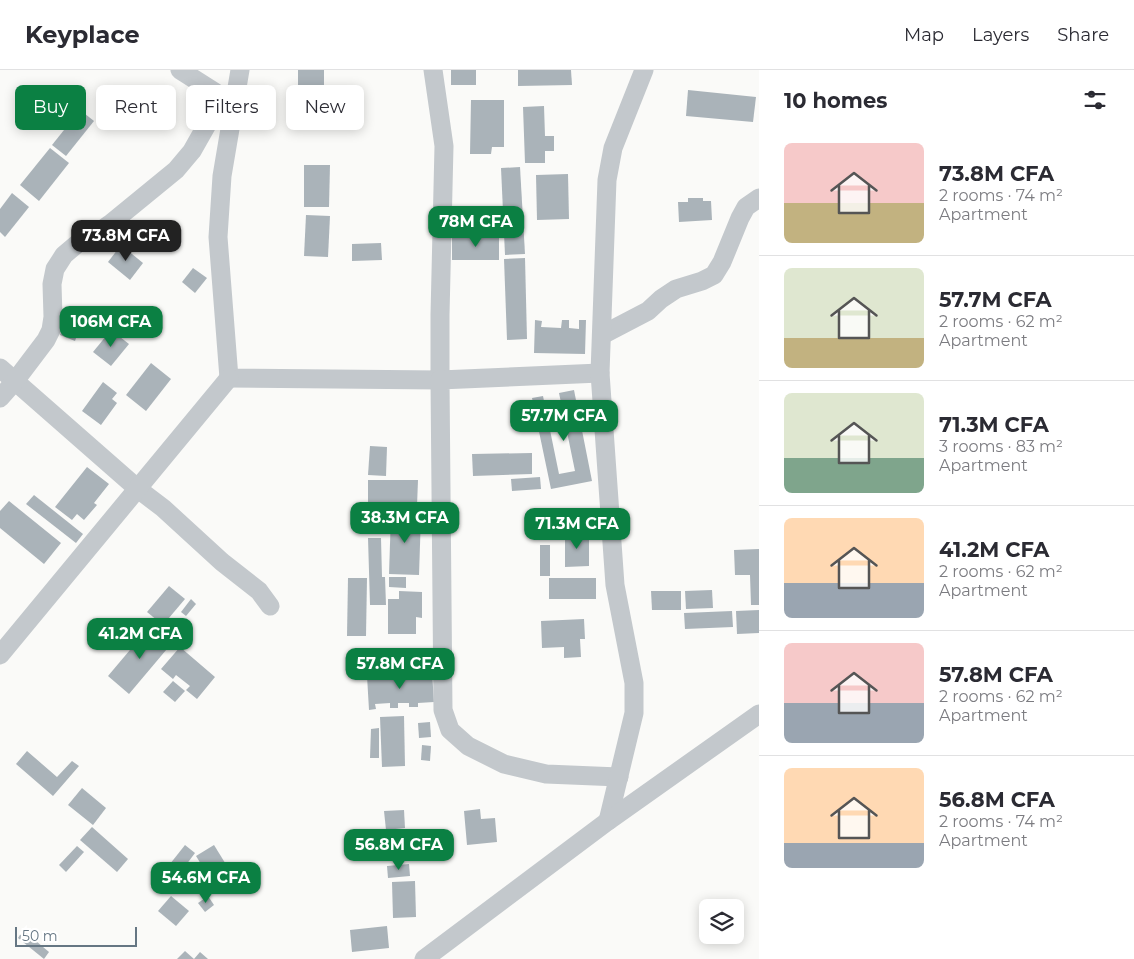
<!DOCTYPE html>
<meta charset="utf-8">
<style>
:root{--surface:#fff;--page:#f7f7f7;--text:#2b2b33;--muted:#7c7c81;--line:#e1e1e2;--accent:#0b8043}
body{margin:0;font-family:Montserrat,sans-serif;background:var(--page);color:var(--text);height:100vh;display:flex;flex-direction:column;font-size:19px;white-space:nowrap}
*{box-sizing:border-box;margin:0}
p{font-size:16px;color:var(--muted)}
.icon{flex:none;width:28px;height:28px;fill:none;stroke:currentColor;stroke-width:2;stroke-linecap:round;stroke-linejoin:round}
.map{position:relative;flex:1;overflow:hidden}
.drawer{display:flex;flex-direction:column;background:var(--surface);width:375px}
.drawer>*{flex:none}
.top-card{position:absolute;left:15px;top:15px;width:475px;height:45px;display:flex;gap:10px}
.controls{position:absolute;left:699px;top:829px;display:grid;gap:10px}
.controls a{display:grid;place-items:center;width:45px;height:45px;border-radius:8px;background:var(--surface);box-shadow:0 2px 12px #0003;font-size:25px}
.scale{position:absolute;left:15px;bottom:12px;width:122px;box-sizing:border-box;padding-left:5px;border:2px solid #657683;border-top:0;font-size:14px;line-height:18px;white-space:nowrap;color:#657683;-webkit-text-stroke:4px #fff;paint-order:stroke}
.price{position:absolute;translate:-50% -42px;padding:0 11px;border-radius:10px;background:var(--accent);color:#fff;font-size:16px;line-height:32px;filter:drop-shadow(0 1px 2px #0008)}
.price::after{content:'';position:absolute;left:50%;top:30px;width:15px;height:11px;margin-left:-8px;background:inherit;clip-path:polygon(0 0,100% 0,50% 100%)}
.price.on{background:#222;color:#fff}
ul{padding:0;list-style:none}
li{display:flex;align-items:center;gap:15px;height:125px;padding:0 25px}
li+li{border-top:1px solid var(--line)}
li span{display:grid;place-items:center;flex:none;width:140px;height:100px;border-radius:8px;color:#555}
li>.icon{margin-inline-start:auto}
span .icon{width:60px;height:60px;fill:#fffc;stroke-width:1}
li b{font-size:21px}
h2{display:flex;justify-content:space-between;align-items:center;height:60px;padding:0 25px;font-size:21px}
.pill{padding:0 18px;border-radius:8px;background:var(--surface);box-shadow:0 2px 12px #0003;font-size:18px;line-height:45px}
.pill.on{background:var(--accent);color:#fff}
header{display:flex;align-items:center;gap:30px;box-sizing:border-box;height:70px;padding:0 25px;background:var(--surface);border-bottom:1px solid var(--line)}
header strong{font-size:24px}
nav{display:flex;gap:28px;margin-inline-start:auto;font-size:18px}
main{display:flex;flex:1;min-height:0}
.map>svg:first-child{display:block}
.building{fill:#aab3b9}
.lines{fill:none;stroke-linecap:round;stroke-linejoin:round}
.minor{stroke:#c3c8cc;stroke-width:19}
</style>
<header>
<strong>Keyplace</strong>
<nav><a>Map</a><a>Layers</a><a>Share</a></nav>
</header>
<main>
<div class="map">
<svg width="759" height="889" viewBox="0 0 759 889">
<rect width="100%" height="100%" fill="#fafaf8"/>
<g class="building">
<rect x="298" y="0" width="26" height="19"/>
<rect x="451" y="0" width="25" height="15"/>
<path d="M518,0H571L572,15L518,16Z"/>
<path d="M688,20L756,27L753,52L686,46Z"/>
<path d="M471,30H504V77H492L491,84H470Z"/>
<path d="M544,36L545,66H554V81H545V93H525L523,37Z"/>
<path d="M80,40L94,51L66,86L52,75Z"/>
<path d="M50,78L69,93L39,131L20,115Z"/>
<path d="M304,95H330L329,137H304Z"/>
<path d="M520,97L525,184L505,185L501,98Z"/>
<path d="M568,104L569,149L537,150L536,105Z"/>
<path d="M12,123L29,137L5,167L0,162V139Z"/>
<path d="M688,128H703V131H711L712,150L679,152L678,132H688Z"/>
<path d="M306,145L330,146L328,187L304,186Z"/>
<rect x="452" y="166" width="47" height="24"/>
<path d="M381,173L382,190L352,191V174Z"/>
<path d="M121,175L143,193L130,210L108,192Z"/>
<path d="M525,188L527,269L507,270L504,189Z"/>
<path d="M193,198L207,208L195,223L182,212Z"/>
<path d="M69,239L84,245L75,271L60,265Z"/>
<path d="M535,250L542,251L541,257L561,258L562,250H569V258L579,259V250H586L585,284L534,283Z"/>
<path d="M111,260L129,274L111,296L93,282Z"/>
<path d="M151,293L171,309L146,341L126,325Z"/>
<path d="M103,312L117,323L112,329L117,333L101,355L82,341Z"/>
<path d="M574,320L592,411L551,419L532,328L543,326L559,404L575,401L559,323Z"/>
<path d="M370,376L387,377L386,406L368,405Z"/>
<path d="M532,383V404L473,406L472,384Z"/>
<path d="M87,397L109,414L94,433L97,435L84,450L77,444L72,450L55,437Z"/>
<path d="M540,407L541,419L512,421L511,409Z"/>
<path d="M368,410H418L417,436L368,437Z"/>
<path d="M34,425L83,464L76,473L26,434Z"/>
<path d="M9,431L61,473L44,494L0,458V441Z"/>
<path d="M387,441L389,450L368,453L367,444Z"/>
<path d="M391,444L421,445L419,505L389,504Z"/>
<path d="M565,464H589V496L565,497Z"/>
<path d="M368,468H381L382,507H385L386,535H370Z"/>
<rect x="540" y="475" width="10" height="31"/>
<path d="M759,479V535H751L750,505H735L734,480Z"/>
<path d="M389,507H406V518L389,517Z"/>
<path d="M348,508H367L366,566H347Z"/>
<rect x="549" y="508" width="47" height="21"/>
<path d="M169,516L185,529L163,555L147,542Z"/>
<path d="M712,520L713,538L686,539L685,521Z"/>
<path d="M399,521L422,522V548L416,547V564H388V529H399Z"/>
<path d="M651,521H681V540H652Z"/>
<path d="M191,529L196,534L186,546L181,542Z"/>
<path d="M759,540V563L737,564L736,541Z"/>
<path d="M732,541L733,557L685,559L684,543Z"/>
<path d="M584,549L585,569H580L581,587L564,588V577L542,578L541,551Z"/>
<path d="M171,551L179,558L170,567L162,561Z"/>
<path d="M151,555L172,573L129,624L108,606Z"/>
<path d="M180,577L215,607L197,629L186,620L190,616L176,605L173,609L161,599Z"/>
<path d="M432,602L434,632L418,633V637H409V633H398V638H390V633L375,634L376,639L369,640L367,606Z"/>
<path d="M173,611L185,621L175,632L163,622Z"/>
<path d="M404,646L405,696L382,697L380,647Z"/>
<path d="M430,652L431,667L419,668L418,653Z"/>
<path d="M379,658V688H370L371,659Z"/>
<path d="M422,675L431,676L430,691L421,690Z"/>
<path d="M27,681L57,707L72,691L79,696L53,726L16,694Z"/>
<path d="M82,718L106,738L93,755L68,735Z"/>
<path d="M480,739L481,749L495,748L497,772L467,775L464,741Z"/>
<path d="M404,740L405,758L386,760L384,741Z"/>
<path d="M92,757L128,789L117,802L80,770Z"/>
<path d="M185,775L195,783L177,807L166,799Z"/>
<path d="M214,775L235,809L217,820L196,786Z"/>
<path d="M77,776L84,782L66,802L59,795Z"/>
<path d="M409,794L410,806L388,808L387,796Z"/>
<path d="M415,811L416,847L393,848L392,812Z"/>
<path d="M171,826L189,841L176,856L158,841Z"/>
<path d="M208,826L214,835L205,842L198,833Z"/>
<path d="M387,856L389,878L352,882L350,860Z"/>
<path d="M23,860L49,882L44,889L18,868Z"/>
<path d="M185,881L194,889L200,882L208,889H177Z"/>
</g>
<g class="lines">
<g class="minor">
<path d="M180,0L232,33"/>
<path d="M240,0L222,106L218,167L229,308L440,310V245L444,76L433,0"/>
<path d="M602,265L648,241L661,229L676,219L702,211L714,205L722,192L740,148L746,137L759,128"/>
<path d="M0,298L138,419L163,438L222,492L259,521L270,536"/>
<path d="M600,303L440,310L443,640L450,660L468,676L504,694L546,704L619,707"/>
<path d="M0,328L15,311L46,270L51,260L53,247L52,214L55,199L64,185L77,174L95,165L110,154L176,100L192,81L222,28"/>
<path d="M0,585L229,308"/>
<path d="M608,751L634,643V613L615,515L600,303L607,110L613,78L644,0"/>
<path d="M424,889L608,751L759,644"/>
</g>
</g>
</svg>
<div class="controls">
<a><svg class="icon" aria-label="layers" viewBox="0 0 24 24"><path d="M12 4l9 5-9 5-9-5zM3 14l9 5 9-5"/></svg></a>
</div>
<div class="scale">50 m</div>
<b class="price" style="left:476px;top:178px">78M CFA</b>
<b class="price on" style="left:126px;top:192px">73.8M CFA</b>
<b class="price" style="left:111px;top:278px">106M CFA</b>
<b class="price" style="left:564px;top:372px">57.7M CFA</b>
<b class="price" style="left:405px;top:474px">38.3M CFA</b>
<b class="price" style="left:577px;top:480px">71.3M CFA</b>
<b class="price" style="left:140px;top:590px">41.2M CFA</b>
<b class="price" style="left:400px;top:620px">57.8M CFA</b>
<b class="price" style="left:399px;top:801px">56.8M CFA</b>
<b class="price" style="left:206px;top:834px">54.6M CFA</b>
<div class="top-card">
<a class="pill on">Buy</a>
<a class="pill">Rent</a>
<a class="pill">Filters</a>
<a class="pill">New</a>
</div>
</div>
<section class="drawer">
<h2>10 homes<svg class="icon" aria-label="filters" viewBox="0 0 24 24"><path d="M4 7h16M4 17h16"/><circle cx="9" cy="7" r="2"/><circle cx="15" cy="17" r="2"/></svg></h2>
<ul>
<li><span style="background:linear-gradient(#f6c9c9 60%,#c2b280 0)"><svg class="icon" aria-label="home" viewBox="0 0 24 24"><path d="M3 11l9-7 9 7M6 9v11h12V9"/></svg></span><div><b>73.8M CFA</b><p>2 rooms · 74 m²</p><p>Apartment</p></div></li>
<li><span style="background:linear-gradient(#dfe7d0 70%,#c2b280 0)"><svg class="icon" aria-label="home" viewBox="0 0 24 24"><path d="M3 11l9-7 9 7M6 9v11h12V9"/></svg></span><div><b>57.7M CFA</b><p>2 rooms · 62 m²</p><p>Apartment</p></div></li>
<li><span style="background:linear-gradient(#dfe7d0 65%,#7fa58c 0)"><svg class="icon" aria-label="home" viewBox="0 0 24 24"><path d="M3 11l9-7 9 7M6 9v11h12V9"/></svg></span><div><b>71.3M CFA</b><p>3 rooms · 83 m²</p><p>Apartment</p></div></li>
<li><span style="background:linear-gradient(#ffd9b3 65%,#9aa5b1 0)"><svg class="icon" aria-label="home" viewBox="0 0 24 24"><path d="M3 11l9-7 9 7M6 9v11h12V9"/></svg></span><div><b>41.2M CFA</b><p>2 rooms · 62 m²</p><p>Apartment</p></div></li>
<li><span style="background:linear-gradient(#f6c9c9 60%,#9aa5b1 0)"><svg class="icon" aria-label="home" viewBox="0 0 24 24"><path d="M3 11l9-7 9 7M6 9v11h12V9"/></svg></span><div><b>57.8M CFA</b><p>2 rooms · 62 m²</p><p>Apartment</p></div></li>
<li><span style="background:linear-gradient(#ffd9b3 75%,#9aa5b1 0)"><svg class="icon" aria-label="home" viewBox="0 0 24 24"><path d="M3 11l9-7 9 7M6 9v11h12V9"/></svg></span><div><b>56.8M CFA</b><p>2 rooms · 74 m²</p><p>Apartment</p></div></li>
</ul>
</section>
</main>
